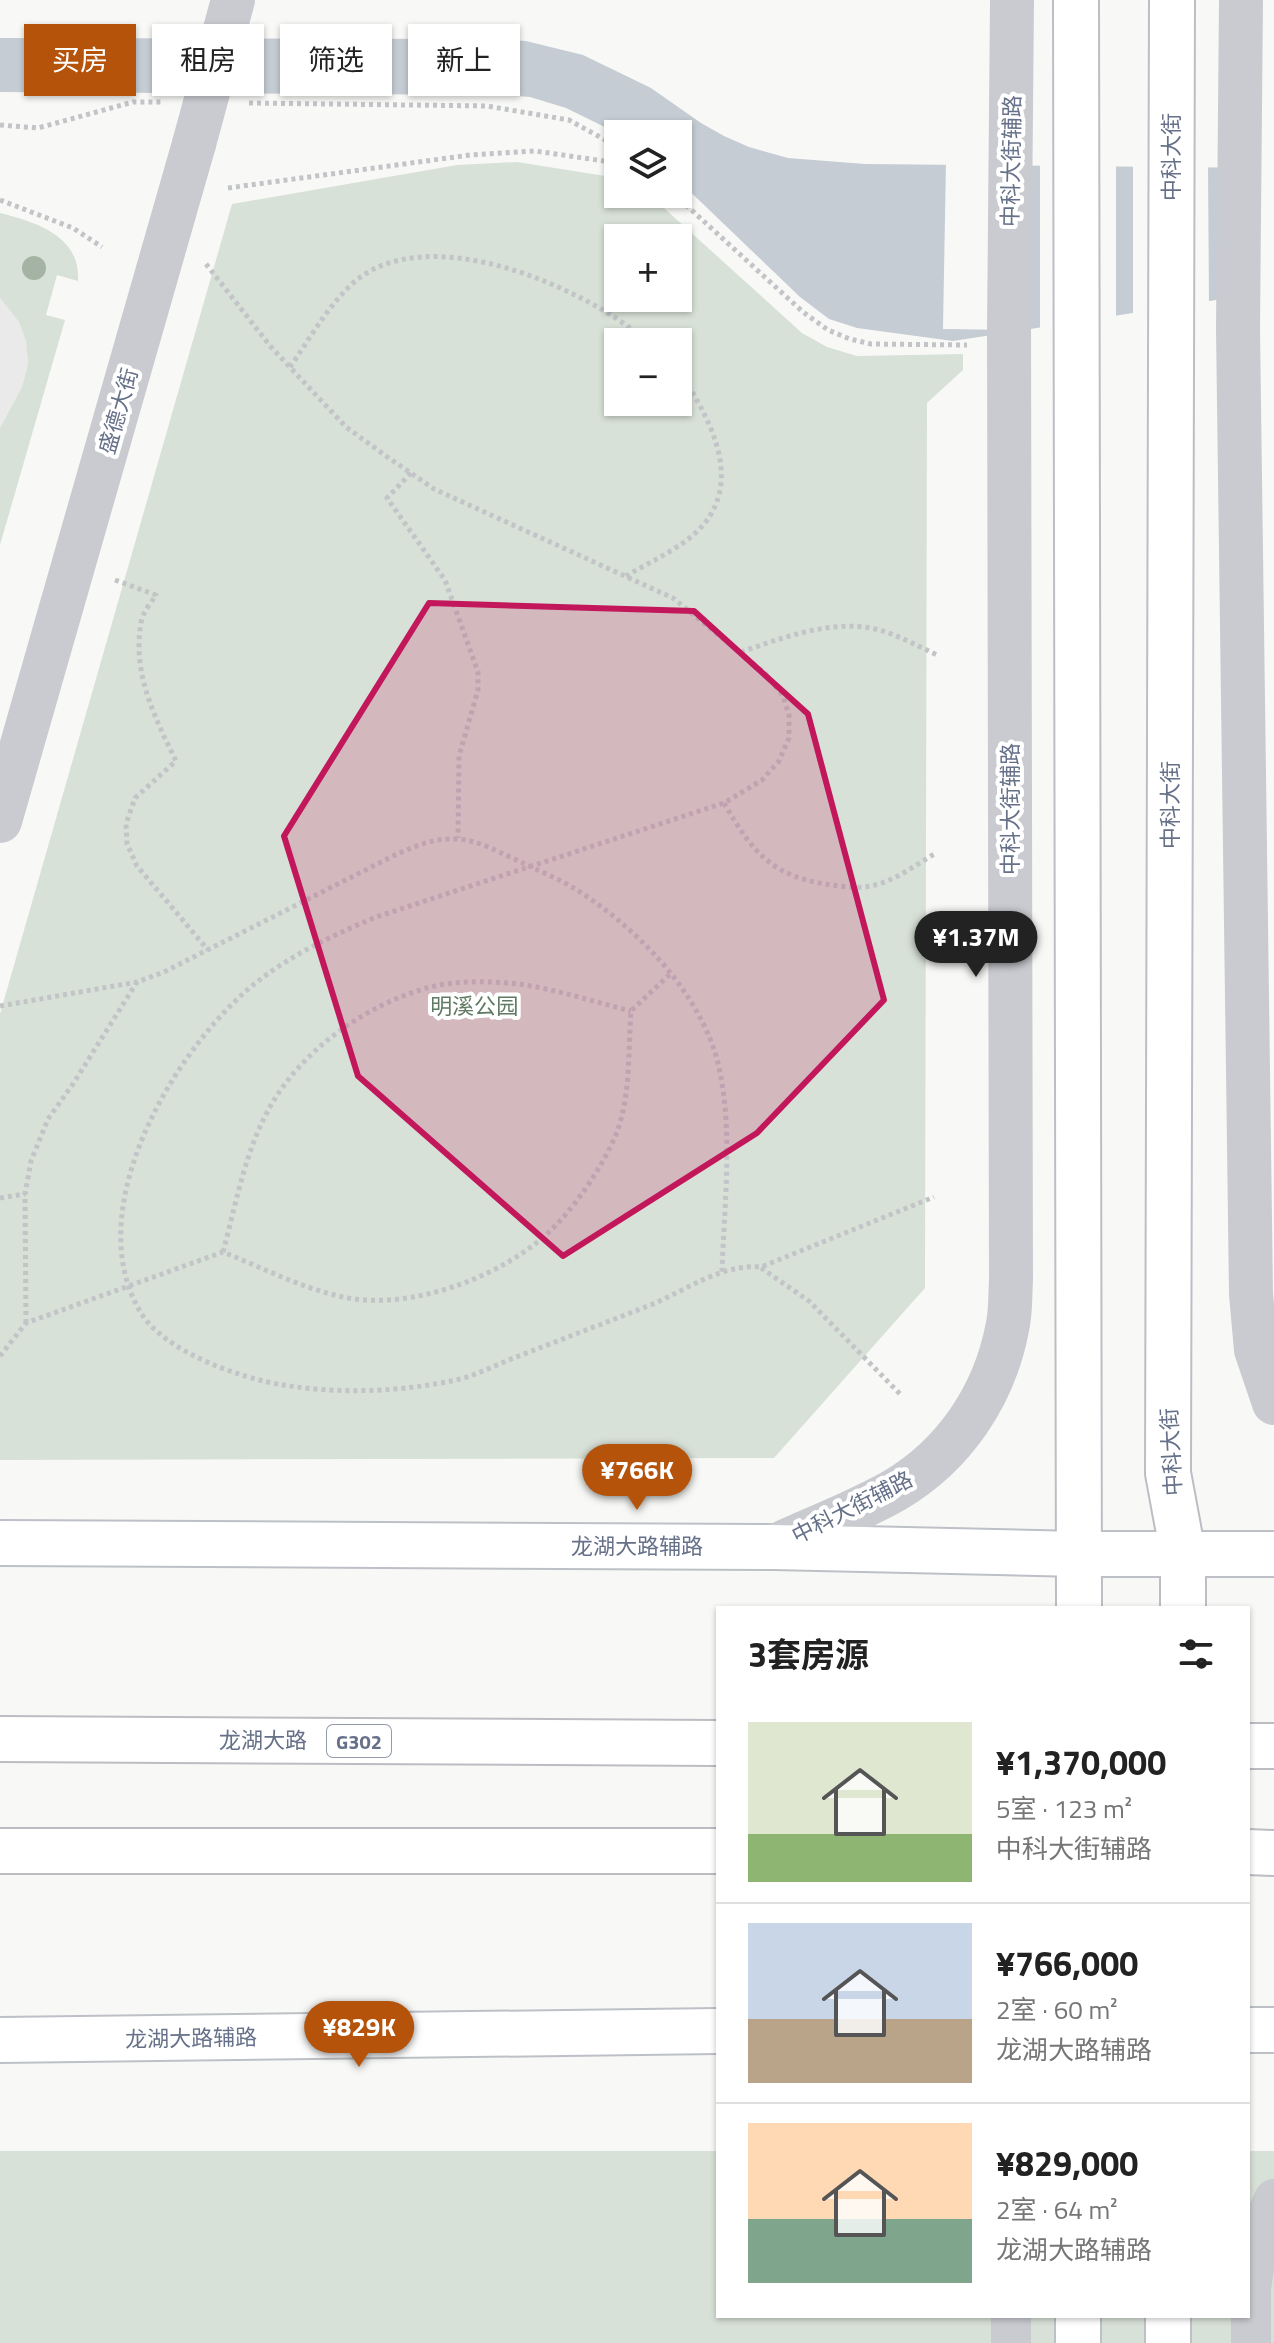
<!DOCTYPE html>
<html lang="zh">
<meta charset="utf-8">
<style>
:root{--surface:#fff;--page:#f6f6f6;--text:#222;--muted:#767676;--line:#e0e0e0;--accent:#b45309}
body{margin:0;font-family:"Titillium Web","Noto Sans SC",sans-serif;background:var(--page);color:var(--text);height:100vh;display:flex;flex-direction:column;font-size:30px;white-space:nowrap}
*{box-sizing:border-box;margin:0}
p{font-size:26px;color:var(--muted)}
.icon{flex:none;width:44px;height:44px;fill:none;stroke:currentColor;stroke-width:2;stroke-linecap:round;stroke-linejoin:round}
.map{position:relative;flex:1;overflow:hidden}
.sheet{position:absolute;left:716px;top:1606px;width:534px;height:712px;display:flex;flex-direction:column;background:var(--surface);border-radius:0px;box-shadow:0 2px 6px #0004}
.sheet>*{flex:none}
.banner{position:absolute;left:24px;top:24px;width:572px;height:72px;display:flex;gap:16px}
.tools{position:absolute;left:604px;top:120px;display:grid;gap:16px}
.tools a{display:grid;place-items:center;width:88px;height:88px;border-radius:0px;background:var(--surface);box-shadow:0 2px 6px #0004;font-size:40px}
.price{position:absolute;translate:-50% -68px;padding:0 18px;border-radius:28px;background:var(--accent);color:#fff;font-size:26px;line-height:52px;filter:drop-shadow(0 2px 4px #0008)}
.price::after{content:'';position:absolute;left:50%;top:48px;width:24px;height:18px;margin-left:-12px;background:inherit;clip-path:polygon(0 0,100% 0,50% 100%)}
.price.active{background:#222;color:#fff}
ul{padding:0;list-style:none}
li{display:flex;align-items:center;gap:24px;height:200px;padding:0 32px}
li+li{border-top:2px solid var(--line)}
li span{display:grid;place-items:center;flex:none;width:224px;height:160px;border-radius:0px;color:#555}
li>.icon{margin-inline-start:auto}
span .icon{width:96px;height:96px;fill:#fffc;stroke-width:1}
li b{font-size:34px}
h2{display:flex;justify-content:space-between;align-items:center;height:96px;padding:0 32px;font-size:34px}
.pill{padding:0 28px;border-radius:0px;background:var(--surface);box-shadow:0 2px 6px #0004;font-size:28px;line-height:72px}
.pill.active{background:var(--accent);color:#fff}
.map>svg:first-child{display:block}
.built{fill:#e9eae9}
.green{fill:#d8e1d7;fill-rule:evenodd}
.water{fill:#c5ccd4}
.pier{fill:#f8f9f6}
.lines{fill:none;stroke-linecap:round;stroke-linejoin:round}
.secondary-casing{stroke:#bdc0c6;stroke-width:48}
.primary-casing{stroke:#bcbec4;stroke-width:48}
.trunk-casing{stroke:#bbbdc2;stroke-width:48}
.path{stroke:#c2c4c7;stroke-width:5;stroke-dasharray:4 4;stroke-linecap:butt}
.minor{stroke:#c9cbd0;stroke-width:40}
.tertiary{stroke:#c9cbd0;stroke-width:44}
.secondary{stroke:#fff;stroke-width:44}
.primary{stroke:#fff;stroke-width:44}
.trunk{stroke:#fff;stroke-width:44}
.tertiary-bridge{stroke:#c9cbd0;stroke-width:44}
.tree{fill:#a5b3a5}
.marked{fill:#c2185b;fill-opacity:0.2;stroke:#c2185b;stroke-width:6;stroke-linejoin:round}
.labels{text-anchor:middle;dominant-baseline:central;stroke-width:8;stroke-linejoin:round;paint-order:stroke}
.shield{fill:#fff;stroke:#949cac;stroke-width:2}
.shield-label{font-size:20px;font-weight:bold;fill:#667189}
.street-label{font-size:22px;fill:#667189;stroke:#fff}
.park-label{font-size:22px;fill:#617a63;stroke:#fff}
</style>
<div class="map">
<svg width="1274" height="2343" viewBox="0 0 1274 2343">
<rect width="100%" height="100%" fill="#f8f9f6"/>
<path class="built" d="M0,298L19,322L26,341L28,364L22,387L0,428Z"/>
<g class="green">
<path d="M517,162L618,178V194H646L654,199L802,333L827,347L857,356L963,354V370L927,403L925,1288L774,1458L0,1460V1014L232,204L457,165ZM618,238H678V298H618ZM618,342H678V402H618Z"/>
<path d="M0,213C36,222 81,236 78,281L57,275L46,315L65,320L0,545V428L22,387L28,364L26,341L19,322L0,298Z"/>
<path d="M0,2151H718V2316H1248V2151H1274V2343H0Z"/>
</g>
<path class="water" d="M0,38L496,39L526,41L583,55L651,88L701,123L724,136L749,147L788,158L865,164L1274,168V291L953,341L857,328L829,319L800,297L678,180V134H619L566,108L530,97L501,95L0,92Z"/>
<g class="pier">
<path d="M946,161L1025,162L1023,330L943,329Z"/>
<path d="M1040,162L1116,163V319L1040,330Z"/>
<path d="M1133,163L1208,164L1209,305L1133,317Z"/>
<path d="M1221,164H1274V295L1222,303Z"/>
</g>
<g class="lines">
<defs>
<g id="secondary">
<path d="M0,1543L773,1547L1079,1554H1274"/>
<path d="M1248,2030H1274"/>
<path d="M0,2040L718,2031"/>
<path d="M1078,2343V2316"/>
<path d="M1168,2343V2316"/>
</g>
<g id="primary">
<path d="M1076,0L1079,1608"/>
<path d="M1172,0L1168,1473L1183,1554V1608"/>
</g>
<g id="trunk">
<path d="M0,1739L718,1743"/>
<path d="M1248,1746H1274"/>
<path d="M0,1851H718"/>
<path d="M1248,1852L1274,1853"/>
</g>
</defs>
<use href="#secondary" class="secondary-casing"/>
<use href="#primary" class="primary-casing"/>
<use href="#trunk" class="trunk-casing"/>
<g class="path">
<path d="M249,103L487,106L569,120L618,147"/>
<path d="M0,125L38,128L133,102H163"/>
<path d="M228,188L470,155L535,151L618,163"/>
<path d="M674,194L803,312L828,330L850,339L871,344L967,345"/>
<path d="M0,200L73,228L102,247"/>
<path d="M206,264L271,347L346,427L386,456L434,489L673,598L765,673L783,696L789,715V738L779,761L762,780L724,803L376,917C329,937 284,958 246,991C169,1059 80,1213 141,1313C165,1352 240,1378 283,1385C337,1394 398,1392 451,1381C474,1377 497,1364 519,1356C562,1339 605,1323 648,1306C686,1291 719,1264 761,1267L934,1197"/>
<path d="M290,367C309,340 327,307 352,284C425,217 585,287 648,342"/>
<path d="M411,473L387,498L445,580L478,672V690L459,756L458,838"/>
<path d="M626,576C651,561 685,547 704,524C744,475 706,413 678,369"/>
<path d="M115,580L156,595C151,603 142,613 141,623C132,673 155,718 176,761L135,798L126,824L127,844L137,866L208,950"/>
<path d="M741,652C785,637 839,616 886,632C903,638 920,647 937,655"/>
<path d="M724,803C753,853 772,877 832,885C846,887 862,889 875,885C896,880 917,864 936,853"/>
<path d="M0,1006L137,982L164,972L397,854C416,846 434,838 455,839C478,839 502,854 523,863C539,871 557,878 572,887C636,926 705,996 720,1072C733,1136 724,1207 722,1272"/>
<path d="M0,1198L25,1194"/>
<path d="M223,1252C236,1204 245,1151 270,1107C301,1051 365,1005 427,988C455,980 489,981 518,984C556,989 594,1002 631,1011"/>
<path d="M761,1268L809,1301L902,1396"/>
<path d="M26,1323L25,1194L31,1161L48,1119L73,1084L137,982"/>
<path d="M0,1356L26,1323L223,1252C263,1268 305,1290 348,1298C416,1310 511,1274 558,1223C581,1198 601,1168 615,1137C631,1099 628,1052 631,1011L670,974"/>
</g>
<g class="minor">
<path d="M1011,2343V2316"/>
<path d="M1251,2343V2288L1260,2230L1274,2199"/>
</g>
<g class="tertiary">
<path d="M1241,0L1238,329L1251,1294L1256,1350L1274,1403"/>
<path d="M0,821L194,144"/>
<path d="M773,1547C813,1528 857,1512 895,1490C954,1455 994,1396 1007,1329C1011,1313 1010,1296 1011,1280L1009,330L1012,0"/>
</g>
<use href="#secondary" class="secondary"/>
<use href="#primary" class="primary"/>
<use href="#trunk" class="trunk"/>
<path class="tertiary-bridge" d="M194,144L233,0"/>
</g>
<circle class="tree" cx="34" cy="268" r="12"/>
<path class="marked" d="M429,603L694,611L808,714L884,1000L757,1133L563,1256L358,1076L284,836Z"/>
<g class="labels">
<rect class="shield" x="327" y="1725" width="64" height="32" rx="6"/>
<g class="shield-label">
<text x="359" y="1741">G302</text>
</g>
<g class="street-label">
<text transform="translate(1171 157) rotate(-90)">中科大街</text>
<text transform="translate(1011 161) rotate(-89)">中科大街辅路</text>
<text transform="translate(118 411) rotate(-74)">盛德大街</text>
<text transform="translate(1170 805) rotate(-90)">中科大街</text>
<text transform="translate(1010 809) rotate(-90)">中科大街辅路</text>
<text transform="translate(1171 1452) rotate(-93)">中科大街</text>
<text transform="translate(852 1507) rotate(-27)">中科大街辅路</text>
<text x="637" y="1546">龙湖大路辅路</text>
<text x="263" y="1740">龙湖大路</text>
<text transform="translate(191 2038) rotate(-1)">龙湖大路辅路</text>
</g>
<g class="park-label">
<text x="474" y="1006">明溪公园</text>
</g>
</g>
</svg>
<div class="tools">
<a><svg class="icon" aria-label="layers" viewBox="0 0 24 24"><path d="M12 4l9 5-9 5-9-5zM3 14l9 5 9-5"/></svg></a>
<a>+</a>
<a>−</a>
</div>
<b class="price active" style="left:976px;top:979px">¥1.37M</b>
<b class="price" style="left:637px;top:1512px">¥766K</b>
<b class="price" style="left:359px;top:2069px">¥829K</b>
<div class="banner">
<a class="pill active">买房</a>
<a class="pill">租房</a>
<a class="pill">筛选</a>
<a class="pill">新上</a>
</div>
<section class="sheet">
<h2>3套房源<svg class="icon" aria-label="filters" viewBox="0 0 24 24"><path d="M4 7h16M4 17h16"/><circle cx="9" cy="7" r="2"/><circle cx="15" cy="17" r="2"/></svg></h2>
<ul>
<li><span style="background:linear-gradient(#dfe7d0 70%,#8fb573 0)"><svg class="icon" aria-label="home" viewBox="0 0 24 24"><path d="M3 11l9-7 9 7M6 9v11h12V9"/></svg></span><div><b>¥1,370,000</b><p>5室 · 123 m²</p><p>中科大街辅路</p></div></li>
<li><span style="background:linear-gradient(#c9d6e8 60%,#b9a48a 0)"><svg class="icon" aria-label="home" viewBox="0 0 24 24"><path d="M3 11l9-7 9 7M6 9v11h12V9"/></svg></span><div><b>¥766,000</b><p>2室 · 60 m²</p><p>龙湖大路辅路</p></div></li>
<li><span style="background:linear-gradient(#ffd9b3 60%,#7fa58c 0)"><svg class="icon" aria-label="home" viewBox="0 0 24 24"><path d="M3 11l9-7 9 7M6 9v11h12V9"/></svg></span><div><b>¥829,000</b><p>2室 · 64 m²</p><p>龙湖大路辅路</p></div></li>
</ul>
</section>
</div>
